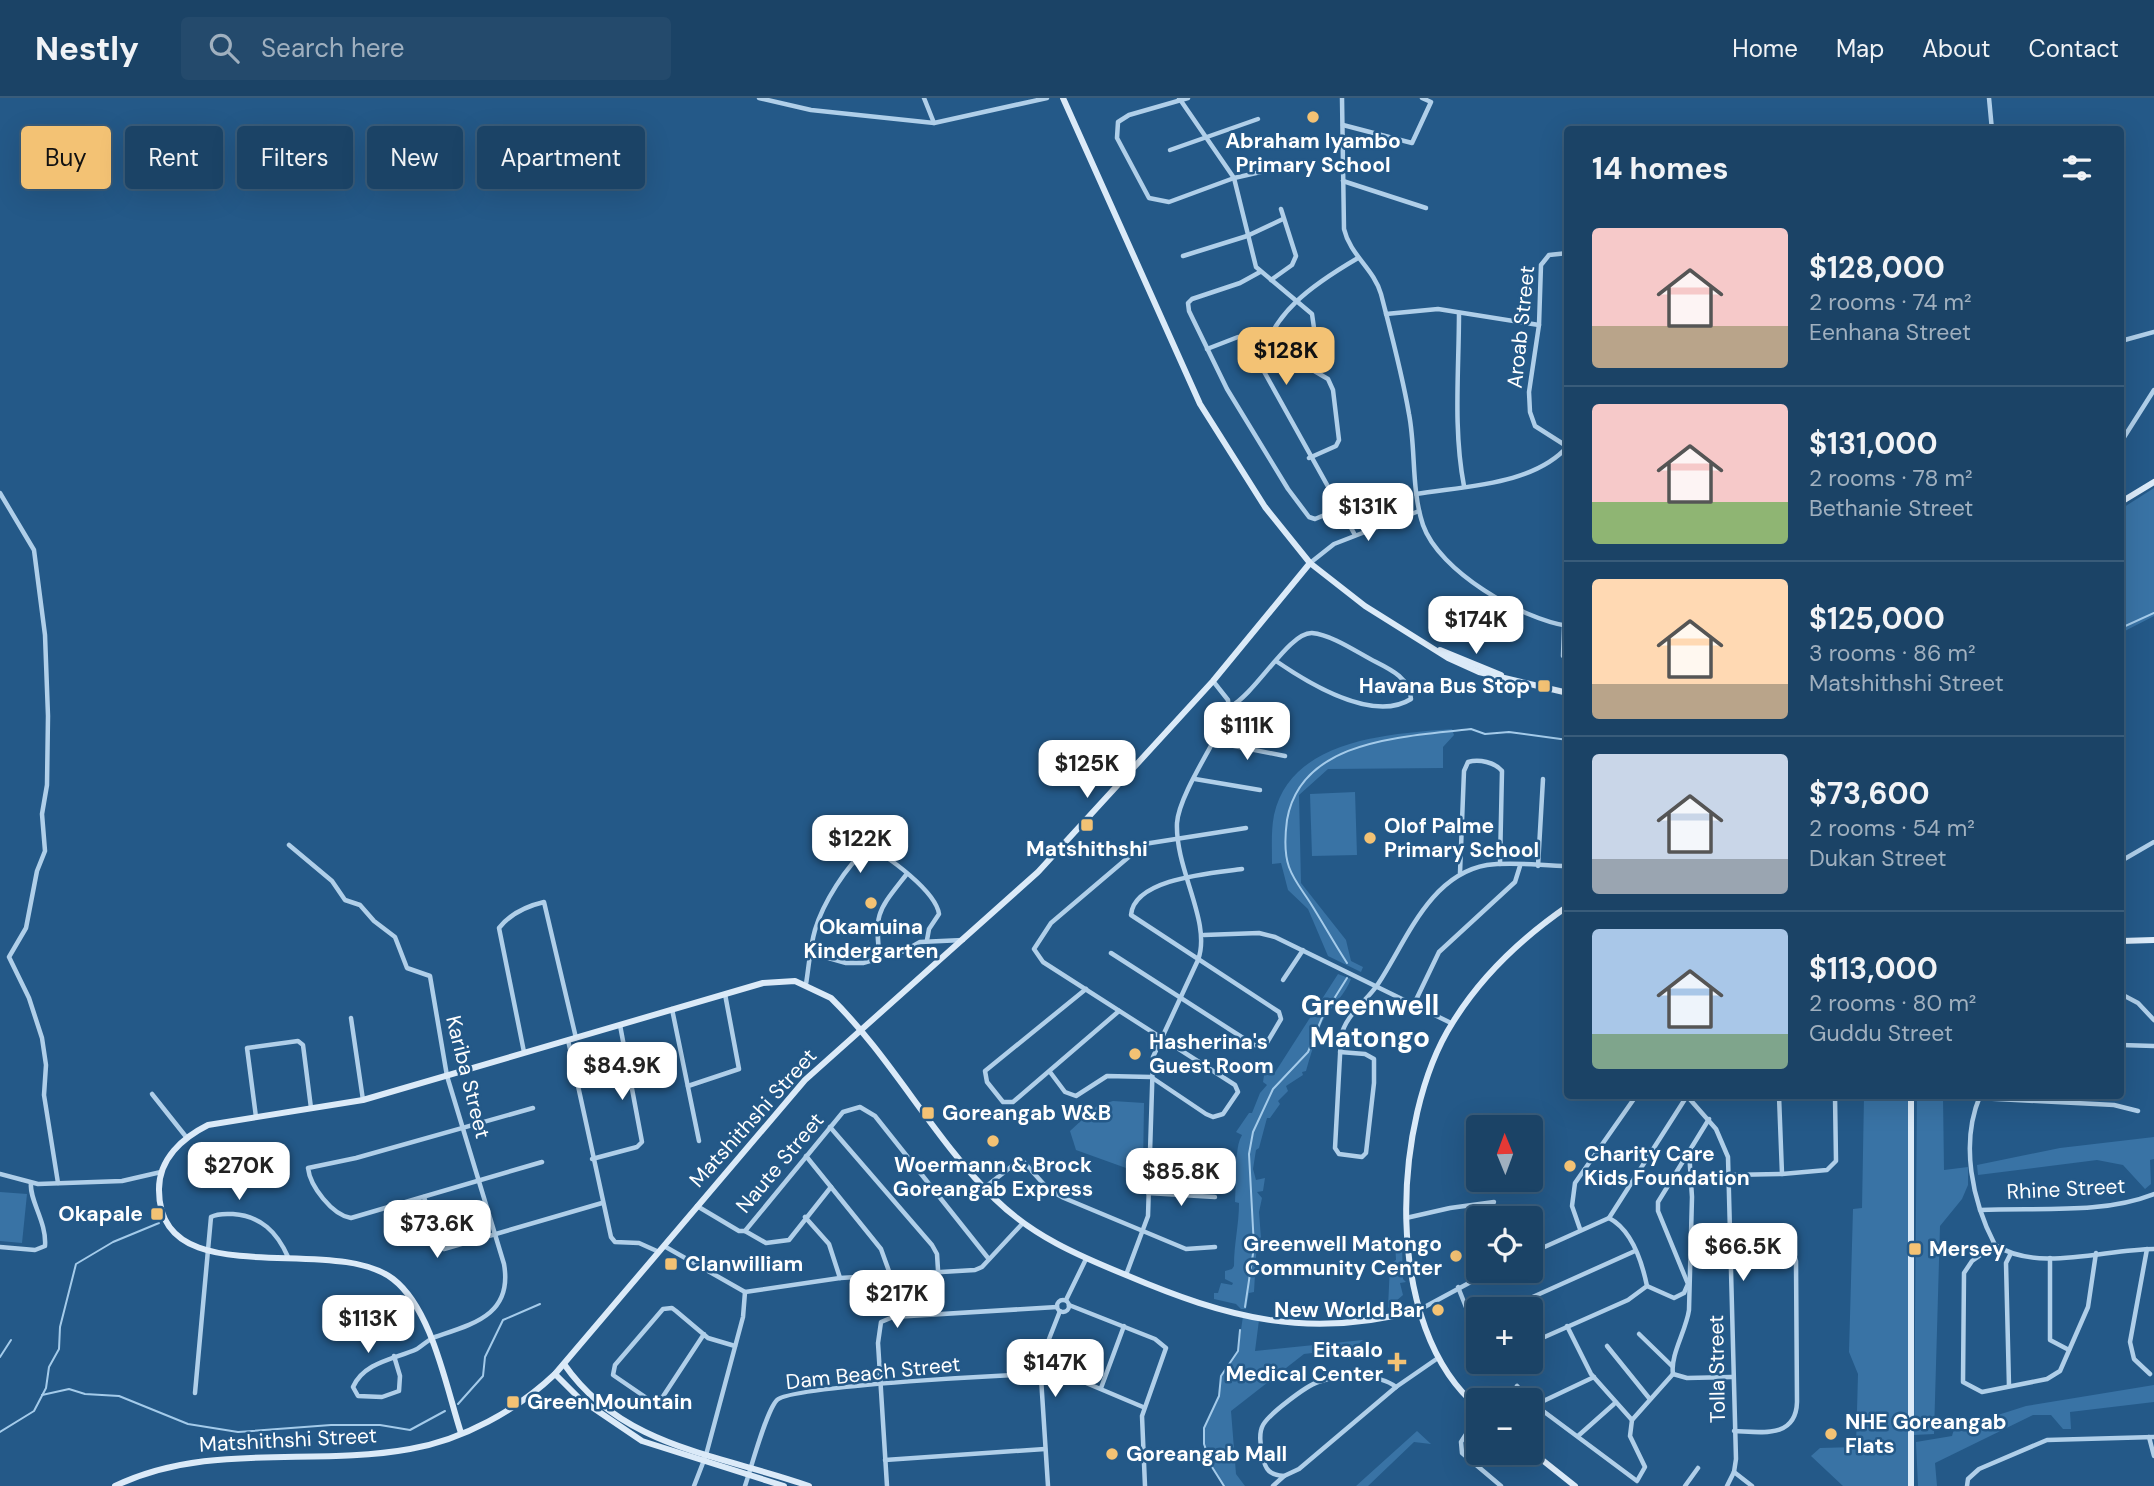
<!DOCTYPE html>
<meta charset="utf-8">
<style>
:root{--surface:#1b4366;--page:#244a6c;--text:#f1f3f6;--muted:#a0b0bf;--line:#395c7a;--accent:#f3c274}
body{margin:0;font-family:"DM Sans",sans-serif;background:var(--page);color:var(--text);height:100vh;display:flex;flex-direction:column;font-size:26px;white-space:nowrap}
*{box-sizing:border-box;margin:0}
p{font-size:23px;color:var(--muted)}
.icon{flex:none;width:38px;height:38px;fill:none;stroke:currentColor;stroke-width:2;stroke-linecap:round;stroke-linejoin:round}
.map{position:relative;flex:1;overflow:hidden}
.sheet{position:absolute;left:1564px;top:28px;width:560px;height:973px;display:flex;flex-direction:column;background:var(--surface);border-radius:7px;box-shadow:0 7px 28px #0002,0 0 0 2px var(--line)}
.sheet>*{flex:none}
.hud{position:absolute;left:21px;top:28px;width:665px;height:63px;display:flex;gap:14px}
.needle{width:46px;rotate:359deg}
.buttons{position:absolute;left:1466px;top:1017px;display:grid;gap:14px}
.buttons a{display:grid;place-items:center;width:77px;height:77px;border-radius:7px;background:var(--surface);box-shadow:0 7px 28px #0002,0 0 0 2px var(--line);font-size:35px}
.price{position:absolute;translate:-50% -60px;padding:0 16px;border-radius:14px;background:#fff;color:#222;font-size:23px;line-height:46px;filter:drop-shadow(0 2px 4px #0008)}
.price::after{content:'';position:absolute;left:50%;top:42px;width:21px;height:16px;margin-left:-10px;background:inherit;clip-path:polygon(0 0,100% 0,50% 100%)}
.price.selected{background:var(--accent);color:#111}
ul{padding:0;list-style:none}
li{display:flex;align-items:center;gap:21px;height:175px;padding:0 28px}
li+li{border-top:2px solid var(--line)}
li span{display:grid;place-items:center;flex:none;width:196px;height:140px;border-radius:7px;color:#555}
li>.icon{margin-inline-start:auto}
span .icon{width:84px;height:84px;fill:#fffc;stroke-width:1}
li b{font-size:30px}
h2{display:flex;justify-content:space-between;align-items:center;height:84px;padding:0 28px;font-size:30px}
.tag{padding:0 24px;border-radius:7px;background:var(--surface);box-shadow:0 7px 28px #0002,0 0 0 2px var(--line);font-size:24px;line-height:63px}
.tag.selected{background:var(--accent);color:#111}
header{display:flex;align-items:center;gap:42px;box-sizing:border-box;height:98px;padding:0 35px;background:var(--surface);border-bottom:2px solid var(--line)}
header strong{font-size:33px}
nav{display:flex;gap:38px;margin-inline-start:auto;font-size:24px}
.search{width:490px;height:63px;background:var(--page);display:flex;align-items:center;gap:18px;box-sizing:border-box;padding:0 24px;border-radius:7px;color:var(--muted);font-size:26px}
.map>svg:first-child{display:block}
.green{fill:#3973a5}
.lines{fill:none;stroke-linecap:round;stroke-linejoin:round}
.stream{stroke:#a4cbea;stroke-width:2}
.street{stroke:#b0cfe9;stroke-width:4.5}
.secondary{stroke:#dbeaf8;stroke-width:6}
.poi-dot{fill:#f3c274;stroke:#245988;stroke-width:2.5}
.labels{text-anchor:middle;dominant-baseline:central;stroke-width:5;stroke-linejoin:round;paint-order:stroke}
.poi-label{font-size:21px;font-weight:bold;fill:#fff;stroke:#245988;text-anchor:start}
.street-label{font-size:21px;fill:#fff;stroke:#245988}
.district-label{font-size:28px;font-weight:bold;fill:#fff;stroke:#245988}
</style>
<header>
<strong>Nestly</strong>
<div class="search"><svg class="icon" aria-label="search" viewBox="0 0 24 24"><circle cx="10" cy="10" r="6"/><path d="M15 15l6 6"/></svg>Search here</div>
<nav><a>Home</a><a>Map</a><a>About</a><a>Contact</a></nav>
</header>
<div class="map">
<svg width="2154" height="1388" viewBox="0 0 2154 1388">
<rect width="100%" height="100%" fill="#245988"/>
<g class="green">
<path d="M2154,390V518L2121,535V411Z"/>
<path d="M1452,631L1454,637L1443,649V670L1328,671L1299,697L1301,785L1346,842L1351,863L1363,869L1361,874L1328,858L1308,811L1288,792L1281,765L1272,766C1272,749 1271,732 1274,717C1291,640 1391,636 1452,631Z"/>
<path d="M1355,694L1357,757L1312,758L1310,696Z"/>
<path d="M1338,876L1351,881C1344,900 1326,912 1320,929C1315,943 1310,958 1306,973L1302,974L1303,977L1286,988L1288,993L1278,1003L1280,1006L1270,1020H1267L1259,1050L1256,1052L1253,1071L1256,1082L1265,1080L1263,1093L1257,1094L1262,1100L1259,1114L1261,1140L1257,1141L1254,1194L1249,1195L1246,1211H1241L1236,1206L1214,1201V1195H1218L1221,1185L1232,1187L1233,1185L1225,1181V1173L1232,1171L1234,1168C1234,1145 1239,1127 1239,1105L1235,1104L1236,1077L1232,1074C1239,1063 1235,1049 1242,1037L1236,1034L1249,1015H1252L1260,995L1267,987L1263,984L1265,971L1274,976Z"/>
<path d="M1864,998H1911V1388H1843L1811,1358L1820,1350L1856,1349L1858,1276L1849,1254L1853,1111L1862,1110Z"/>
<path d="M1917,998H1943L1944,1072L1968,1069V1087L1962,1101L1940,1128L1934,1336L1914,1337Z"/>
<path d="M1113,1003L1144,1005L1143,1070H1126L1076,1052L1070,1033L1097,1008Z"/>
<path d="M2154,1039V1061L2150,1062L2151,1086L2145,1091L2123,1067L2097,1062L1978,1077L1977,1067L2060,1050Z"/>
<path d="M0,1094L27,1096L22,1145L0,1143Z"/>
<path d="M1395,1143L1402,1149L1403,1181L1406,1184L1400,1185L1403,1197L1388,1210L1390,1166L1396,1162Z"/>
<path d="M1243,1218L1259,1222L1255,1253L1363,1242L1354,1250L1304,1256L1231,1313L1236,1376L1245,1388H1224L1212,1369L1204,1346V1330L1219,1298L1221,1278L1238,1253Z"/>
<path d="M2154,1287V1304L2070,1314L2071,1331H2063L2051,1317H2033L1935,1365L1937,1388H1918L1916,1344L1952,1338L1954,1331L2026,1308Z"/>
<path d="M1417,1333L1431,1346L1414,1344L1368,1388H1356Z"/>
</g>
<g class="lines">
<g class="stream">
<path d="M2121,530L2154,515"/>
<path d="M1347,865C1334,845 1323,825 1311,806C1303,793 1294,783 1289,769C1284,755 1285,737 1287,722C1301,640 1406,639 1471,631L1485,636L1509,634L1568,642"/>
<path d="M1245,1209L1254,1149L1249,1056L1253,1034L1273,991L1308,954L1322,920L1347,880"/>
<path d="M0,1259L11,1242"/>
<path d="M42,1297L69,1291L85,1296L119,1298L188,1326L238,1334L331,1327H380L410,1332L445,1313"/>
<path d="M458,1306L483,1278L485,1259L503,1222L540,1206"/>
<path d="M0,1334L34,1313L46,1290L49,1269L59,1251L60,1229L76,1166L113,1144L159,1125"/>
<path d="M1224,1388L1212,1369L1204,1346V1330L1219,1298L1221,1278L1238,1253L1240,1232"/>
</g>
<g class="street">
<path d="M759,0L811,12L934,25L1047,0"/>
<path d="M924,0L934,25"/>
<path d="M1179,0L1234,80L1256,169L1312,216L1314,230L1299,264"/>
<path d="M1188,0L1129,17L1118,24L1117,40L1149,100L1169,104L1234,80L1279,70"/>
<path d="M1342,0L1344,131C1350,157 1374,171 1381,196C1391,235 1402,275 1409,316C1416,352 1411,391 1423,427C1439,473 1521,521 1568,528"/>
<path d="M1989,0L1992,32"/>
<path d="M1343,27L1412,45L1431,4L1422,0"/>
<path d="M1170,52L1258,21"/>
<path d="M1343,83L1426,110"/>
<path d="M1568,155L1549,157L1541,167L1539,227L1529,294L1530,314L1535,328L1568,349"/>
<path d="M1183,158L1247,138L1283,121"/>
<path d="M1260,174L1240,185L1192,201L1188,205L1189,213L1227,291L1288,391L1309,419L1315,421L1339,411"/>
<path d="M1271,182L1292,167L1296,158L1281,111"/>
<path d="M1459,215C1459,272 1453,331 1464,388"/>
<path d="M1386,216L1438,211L1539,227"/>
<path d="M2121,243L2154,234"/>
<path d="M1207,251L1238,239H1256L1328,281L1333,292L1339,342L1336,348L1309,360"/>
<path d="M2121,344L2154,292"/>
<path d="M0,395L34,452L45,537L48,618L47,687L42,716L45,753L37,773L26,830L9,859L29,900L42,940L46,967L44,997L58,1085"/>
<path d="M1416,396C1465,388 1534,387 1568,348"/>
<path d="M1355,437L1262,270C1265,217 1317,184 1358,160"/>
<path d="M1310,465L1334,446L1419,413"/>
<path d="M1564,528L1563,558L1568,560"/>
<path d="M1230,609C1257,594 1289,534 1312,535C1333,537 1358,555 1376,564C1392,572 1410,581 1411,601C1373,625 1308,585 1276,563"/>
<path d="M1214,644L1285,658"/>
<path d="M1195,681L1260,692"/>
<path d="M289,747L332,783L345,802L360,807L374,823L395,839L407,870L430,878L447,978L504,1166C513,1217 473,1226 435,1239C428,1242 423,1247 417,1251C395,1261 364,1264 353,1289L358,1298L382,1299L399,1293L400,1278L394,1258"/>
<path d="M2121,763L2154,744"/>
<path d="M1538,768L1543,681"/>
<path d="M1460,775L1464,673L1468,664C1479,661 1495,664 1502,673L1500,766"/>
<path d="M1204,837L1259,835L1275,839L1451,925"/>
<path d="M811,855L846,865H863L904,853L920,844L963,842"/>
<path d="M1111,855L1254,947L1265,948L1281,921L1279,914L1131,817C1134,780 1214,775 1242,771"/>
<path d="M880,862C874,814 878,813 906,777"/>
<path d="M1283,882L1303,852"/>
<path d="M806,886C809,868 810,849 815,832C823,805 846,768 868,750C888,757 936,794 939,816L929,831L927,842"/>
<path d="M1086,891L985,973L987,984L1003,1004H1013L1119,913"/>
<path d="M2121,896L2138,905L2154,922"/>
<path d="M1414,906L1439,854L1515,784L1520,768"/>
<path d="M672,911L699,1043"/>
<path d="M351,920L363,1002"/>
<path d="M568,942L611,1139L615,1144L639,1145L659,1154"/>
<path d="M2121,947L2154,948"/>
<path d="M524,954L499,830C510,816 527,808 544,804L576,940"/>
<path d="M1340,954L1365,956L1374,961V985L1366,1055L1362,1059L1339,1056L1335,1050L1341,939C1345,917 1366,904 1378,886C1406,844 1429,777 1487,767C1513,763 1542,768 1568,768"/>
<path d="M1050,974L1065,994L1076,998L1107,978L1151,979L1206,1016L1213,1019L1223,1016L1238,994L1235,987L1043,864L1034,851L1051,825L1144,746L1246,730"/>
<path d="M688,988L739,971L725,896"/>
<path d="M152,996L187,1040"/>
<path d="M1687,998L1716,1031L1728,1059L1736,1361L1734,1374L1727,1388"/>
<path d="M1779,998L1782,1076L1827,1072L1836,1063L1835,998"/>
<path d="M1980,998C1960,1045 1972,1103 1995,1147C2039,1175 2105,1151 2154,1151"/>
<path d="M1978,1000L2114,1007L2138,1013"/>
<path d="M533,1010L356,1060L308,1070C310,1088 332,1117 351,1120L542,1064"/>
<path d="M256,1019L247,950L298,943L303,947L311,1010"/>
<path d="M830,1029L932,1147L937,1156L938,1172"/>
<path d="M1149,1057L1216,1059"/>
<path d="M806,1058L881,1151L890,1176"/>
<path d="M592,1061L637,1049L642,1044L620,927"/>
<path d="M0,1076L38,1086L122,1083L161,1074"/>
<path d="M1729,1077L1782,1076"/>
<path d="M984,1090L1021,1061L1049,1092L1064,1100L1186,1151L1215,1149"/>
<path d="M1148,1095L1215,1099"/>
<path d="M424,1099L438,1146L444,1151L602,1105"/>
<path d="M697,1108L739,1133H745L843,1014L860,1009L875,1018L988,1160"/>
<path d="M1980,1112C2035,1109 2101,1117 2154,1096"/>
<path d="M805,1119L829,1146L840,1180"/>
<path d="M1406,1120L1450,1110L1494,1104"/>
<path d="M1580,1131L1572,1108L1575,1085L1636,998"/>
<path d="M745,1133L766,1145L789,1142L831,1089"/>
<path d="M1730,1139C1758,1138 1787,1129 1796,1163L1797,1304C1796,1341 1761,1334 1734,1333"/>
<path d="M1995,1147L1972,1163L1964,1175L1963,1284L1982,1294L2047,1281L2060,1273L2088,1209L2096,1155"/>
<path d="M664,1148L745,1194L840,1180L975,1172L982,1169L1022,1126"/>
<path d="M0,1149L35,1152L45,1148C47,1124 29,1102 31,1085"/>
<path d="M2147,1151L2130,1244L2134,1261L2150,1276"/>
<path d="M1531,1155L1609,1120L1687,998"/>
<path d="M2050,1160V1242L2069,1252"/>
<path d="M1126,1177L1148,1118L1153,959L1198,862C1212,824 1175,772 1177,725C1179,696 1217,642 1229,613L1228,602L1213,583"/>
<path d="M1647,1188L1674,1200L1684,1195L1688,1186L1658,1113V1104L1709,1021"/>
<path d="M1458,1189L1479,1242"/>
<circle cx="1063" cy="1208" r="6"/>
<path d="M1066,1202L1086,1161"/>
<path d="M1069,1207L1155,1241L1166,1250L1142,1318L1145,1388"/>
<path d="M1506,1211L1635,1153"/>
<path d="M1419,1212L1493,1172"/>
<path d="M1567,1228L1591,1276L1632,1322"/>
<path d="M704,1236L660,1303H651L613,1277L615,1267L663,1211L672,1210L676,1213L708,1240L735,1248"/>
<path d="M1639,1236L1672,1268"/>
<path d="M1531,1245L1628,1202L1647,1188C1642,1164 1632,1132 1609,1120"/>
<path d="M1607,1248L1649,1300"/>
<path d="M1673,1276C1670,1257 1686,1233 1689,1212L1692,1099L1689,1053"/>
<path d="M1673,1276L1687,1280L1732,1279"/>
<path d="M1517,1288L1529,1302"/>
<path d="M2009,1288L2006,1165L2011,1155"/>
<path d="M1101,1290L1124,1228"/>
<path d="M195,1295L211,1119C218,1115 225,1116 233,1116C261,1118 277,1134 288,1159"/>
<path d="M1531,1304L1637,1383L1645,1369L1630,1338L1632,1322L1673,1276"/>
<path d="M1535,1307L1594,1279"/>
<path d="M1479,1316L1461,1344L1462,1355L1501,1388"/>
<path d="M1578,1338L1614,1306"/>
<path d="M2149,1339L2154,1358"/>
<path d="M885,1362L1045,1351"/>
<path d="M1734,1374L1752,1388"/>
<path d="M1284,1378C1270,1377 1265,1372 1263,1359C1261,1349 1258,1336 1263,1327C1269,1316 1306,1288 1318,1284C1338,1277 1379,1275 1396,1289"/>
<path d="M694,1388L706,1357L743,1219L745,1194"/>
<path d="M745,1388C751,1371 766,1313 777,1302C791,1288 1023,1275 1055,1276L1072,1279L1143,1309"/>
<path d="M887,1388L878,1245L881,1224L893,1219L1057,1209"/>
<path d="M1048,1388L1040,1264L1060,1213"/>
<path d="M1273,1388L1284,1378L1299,1371L1396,1289L1438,1260"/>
<path d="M1685,1388L1698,1370"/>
<path d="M1967,1388L1968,1381L1979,1371L2047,1342L2154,1339"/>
</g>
<g class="secondary">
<path d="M1063,0L1200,306L1265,409L1310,465L1365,508L1448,560L1479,574L1568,595"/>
<path d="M2121,404L2154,384"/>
<path d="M1440,552L1501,577"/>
<path d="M2121,843L2154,842"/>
<path d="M564,1266C622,1350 719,1356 809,1388"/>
<path d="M555,1276L580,1301L642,1343L784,1388"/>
<path d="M1479,1310C1382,1231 1391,1021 1453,924C1482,877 1523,839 1568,808"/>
<path d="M461,1335C446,1289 432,1211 393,1181C333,1134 158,1199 159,1091C159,1061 182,1040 208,1027L363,1002L763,885L795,883L831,900C892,960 933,1040 995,1101C1033,1138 1077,1157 1126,1177C1227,1220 1309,1242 1418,1212"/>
<path d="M1531,1353L1575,1388"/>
<path d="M115,1388C209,1343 311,1369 410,1351C463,1342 517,1312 555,1276L805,982L1038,774L1213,583L1310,465"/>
<path d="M1911,1388V998"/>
</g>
</g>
<g class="poi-dot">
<circle cx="1313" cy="19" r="7"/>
<rect x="1537" y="581" width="14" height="14" rx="3.5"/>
<rect x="1080" y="720" width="14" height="14" rx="3.5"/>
<circle cx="1370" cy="740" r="7"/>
<circle cx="871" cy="805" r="7"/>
<circle cx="1135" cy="956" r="7"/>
<rect x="921" y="1008" width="14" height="14" rx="3.5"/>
<circle cx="993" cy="1043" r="7"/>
<circle cx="1570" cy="1068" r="7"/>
<rect x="150" y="1109" width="14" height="14" rx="3.5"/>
<rect x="1908" y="1144" width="14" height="14" rx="3.5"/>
<circle cx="1456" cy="1158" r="7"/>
<rect x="664" y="1159" width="14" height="14" rx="3.5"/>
<circle cx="1438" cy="1212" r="7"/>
<path d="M1393.5 1253.5h7v7h7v7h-7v7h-7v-7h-7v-7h7z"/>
<rect x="506" y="1297" width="14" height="14" rx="3.5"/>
<circle cx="1831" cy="1336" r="7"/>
<circle cx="1112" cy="1356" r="7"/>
</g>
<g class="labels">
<g class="poi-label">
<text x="1313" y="43" text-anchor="middle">Abraham Iyambo<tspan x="1313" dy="24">Primary School</tspan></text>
<text x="1530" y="588" text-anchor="end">Havana Bus Stop</text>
<text x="1384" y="728">Olof Palme<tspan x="1384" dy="24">Primary School</tspan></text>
<text x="1087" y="751" text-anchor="middle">Matshithshi</text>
<text x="871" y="829" text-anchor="middle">Okamuina<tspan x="871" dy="24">Kindergarten</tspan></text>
<text x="1149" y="944">Hasherina's<tspan x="1149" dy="24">Guest Room</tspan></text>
<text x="942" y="1015">Goreangab W&amp;B</text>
<text x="1584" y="1056">Charity Care<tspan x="1584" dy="24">Kids Foundation</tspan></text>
<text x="993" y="1067" text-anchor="middle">Woermann &amp; Brock<tspan x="993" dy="24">Goreangab Express</tspan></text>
<text x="143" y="1116" text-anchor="end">Okapale</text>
<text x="1442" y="1146" text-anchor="end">Greenwell Matongo<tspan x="1442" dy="24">Community Center</tspan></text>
<text x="1929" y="1151">Mersey</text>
<text x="685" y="1166">Clanwilliam</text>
<text x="1424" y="1212" text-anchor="end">New World Bar</text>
<text x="1383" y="1252" text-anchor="end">Eitaalo<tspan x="1383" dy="24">Medical Center</tspan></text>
<text x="527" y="1304">Green Mountain</text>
<text x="1845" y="1324">NHE Goreangab<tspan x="1845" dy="24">Flats</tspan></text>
<text x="1126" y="1356">Goreangab Mall</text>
</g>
<g class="street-label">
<text transform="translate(1521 229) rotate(-84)">Aroab Street</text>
<text transform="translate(468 979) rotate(76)">Kariba Street</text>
<text transform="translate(753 1020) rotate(-48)">Matshithshi Street</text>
<text transform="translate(780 1065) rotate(-50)">Naute Street</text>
<text transform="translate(2066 1091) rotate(-3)">Rhine Street</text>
<text transform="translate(1717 1271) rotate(-91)">Tolla Street</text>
<text transform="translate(873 1275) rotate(-6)">Dam Beach Street</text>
<text transform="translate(288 1342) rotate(-3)">Matshithshi Street</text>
</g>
<g class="district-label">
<text x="1370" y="907">Greenwell<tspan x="1370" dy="32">Matongo</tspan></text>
</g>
</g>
</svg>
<div class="buttons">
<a><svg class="needle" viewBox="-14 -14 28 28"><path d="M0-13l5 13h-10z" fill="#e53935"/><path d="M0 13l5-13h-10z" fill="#a0b0bf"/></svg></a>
<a><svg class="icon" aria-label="locate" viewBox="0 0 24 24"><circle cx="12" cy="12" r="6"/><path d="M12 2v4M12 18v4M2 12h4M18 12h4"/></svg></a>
<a>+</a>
<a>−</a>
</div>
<b class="price selected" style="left:1286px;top:289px">$128K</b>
<b class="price" style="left:1368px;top:445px">$131K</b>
<b class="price" style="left:1476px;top:558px">$174K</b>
<b class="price" style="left:1247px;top:664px">$111K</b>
<b class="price" style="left:1087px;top:702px">$125K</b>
<b class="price" style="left:860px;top:777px">$122K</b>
<b class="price" style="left:622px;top:1004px">$84.9K</b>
<b class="price" style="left:239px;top:1104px">$270K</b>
<b class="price" style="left:1181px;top:1110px">$85.8K</b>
<b class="price" style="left:437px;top:1162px">$73.6K</b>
<b class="price" style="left:1743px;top:1185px">$66.5K</b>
<b class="price" style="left:897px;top:1232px">$217K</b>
<b class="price" style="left:368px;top:1257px">$113K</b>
<b class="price" style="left:1055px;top:1301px">$147K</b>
<div class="hud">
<a class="tag selected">Buy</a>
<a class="tag">Rent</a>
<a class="tag">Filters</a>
<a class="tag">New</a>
<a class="tag">Apartment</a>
</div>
<section class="sheet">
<h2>14 homes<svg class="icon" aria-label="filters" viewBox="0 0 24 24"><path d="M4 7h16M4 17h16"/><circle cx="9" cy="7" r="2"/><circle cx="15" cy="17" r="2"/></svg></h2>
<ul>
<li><span style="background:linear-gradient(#f6c9c9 70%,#b9a48a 0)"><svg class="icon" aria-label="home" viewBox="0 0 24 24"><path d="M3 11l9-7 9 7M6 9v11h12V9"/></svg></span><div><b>$128,000</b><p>2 rooms · 74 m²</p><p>Eenhana Street</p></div></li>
<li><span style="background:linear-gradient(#f6c9c9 70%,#8fb573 0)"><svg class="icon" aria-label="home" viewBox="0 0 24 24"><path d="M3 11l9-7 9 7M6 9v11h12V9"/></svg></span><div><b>$131,000</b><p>2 rooms · 78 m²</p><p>Bethanie Street</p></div></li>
<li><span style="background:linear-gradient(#ffd9b3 75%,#b9a48a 0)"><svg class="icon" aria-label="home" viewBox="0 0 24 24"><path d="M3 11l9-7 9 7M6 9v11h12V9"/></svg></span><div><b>$125,000</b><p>3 rooms · 86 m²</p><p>Matshithshi Street</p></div></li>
<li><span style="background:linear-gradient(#c9d6e8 75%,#9aa5b1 0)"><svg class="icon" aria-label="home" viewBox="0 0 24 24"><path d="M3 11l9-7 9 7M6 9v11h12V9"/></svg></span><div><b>$73,600</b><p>2 rooms · 54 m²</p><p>Dukan Street</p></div></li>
<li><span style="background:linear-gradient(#a9c7e8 75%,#7fa58c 0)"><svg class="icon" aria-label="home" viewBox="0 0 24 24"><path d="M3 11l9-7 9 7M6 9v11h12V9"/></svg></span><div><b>$113,000</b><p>2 rooms · 80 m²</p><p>Guddu Street</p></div></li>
</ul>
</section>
</div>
